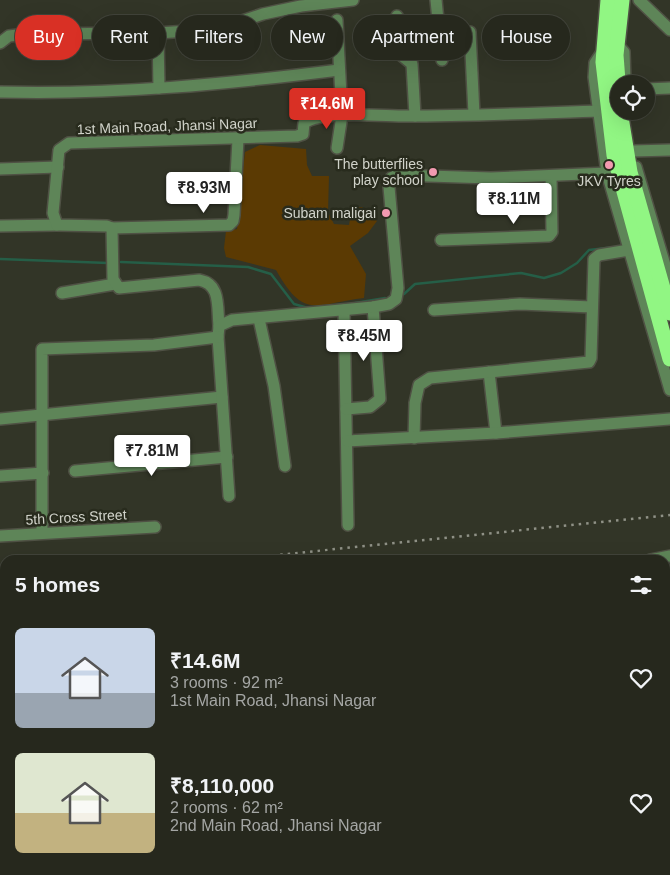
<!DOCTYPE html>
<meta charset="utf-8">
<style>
:root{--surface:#26281d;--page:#2e3026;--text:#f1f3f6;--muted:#a4a6a4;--line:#42443b;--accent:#d93025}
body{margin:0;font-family:Arial,sans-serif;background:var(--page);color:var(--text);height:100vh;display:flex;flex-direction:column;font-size:19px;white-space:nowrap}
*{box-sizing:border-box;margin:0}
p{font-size:16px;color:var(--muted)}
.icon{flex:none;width:28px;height:28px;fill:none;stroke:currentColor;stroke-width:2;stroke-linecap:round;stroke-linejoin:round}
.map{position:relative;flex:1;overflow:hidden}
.drawer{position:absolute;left:0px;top:555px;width:670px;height:320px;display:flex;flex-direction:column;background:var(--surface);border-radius:15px 15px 0 0;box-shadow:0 5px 20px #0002,0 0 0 1px var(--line)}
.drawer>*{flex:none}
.guide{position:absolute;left:15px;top:15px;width:640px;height:45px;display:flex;gap:10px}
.controls{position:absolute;left:610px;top:75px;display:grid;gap:10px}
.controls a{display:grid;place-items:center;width:45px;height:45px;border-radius:50%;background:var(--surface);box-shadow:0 5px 20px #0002,0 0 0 1px var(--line);font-size:25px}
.price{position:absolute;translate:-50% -42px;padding:0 11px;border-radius:5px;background:#fff;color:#222;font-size:16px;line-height:32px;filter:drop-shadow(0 1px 2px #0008)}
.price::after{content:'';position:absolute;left:50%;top:30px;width:15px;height:11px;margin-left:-8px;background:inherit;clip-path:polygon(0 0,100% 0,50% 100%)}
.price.on{background:var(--accent);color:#fff}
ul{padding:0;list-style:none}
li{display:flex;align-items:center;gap:15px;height:125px;padding:0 15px}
li span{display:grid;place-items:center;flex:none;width:140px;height:100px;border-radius:8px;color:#555}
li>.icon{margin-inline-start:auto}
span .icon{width:60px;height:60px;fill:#fffc;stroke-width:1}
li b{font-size:21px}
h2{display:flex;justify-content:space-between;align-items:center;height:60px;padding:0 15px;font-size:21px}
.chip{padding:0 18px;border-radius:22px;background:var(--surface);box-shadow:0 5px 20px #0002,0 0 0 1px var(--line);font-size:18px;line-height:45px}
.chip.on{background:var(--accent);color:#fff}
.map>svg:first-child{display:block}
.built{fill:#383d28}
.green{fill:#5b3a03}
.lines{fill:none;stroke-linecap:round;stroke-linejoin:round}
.stream{stroke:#255e47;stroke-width:2.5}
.canal{stroke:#255e47;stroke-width:10}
.minor-casing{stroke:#4f5144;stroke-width:14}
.highway-casing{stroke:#4f5144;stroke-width:18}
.minor{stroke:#5e8558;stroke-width:11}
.highway{stroke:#91f683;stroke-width:15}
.rail{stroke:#8f9186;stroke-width:2.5;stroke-dasharray:2.5 5;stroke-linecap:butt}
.poi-dot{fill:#f29ab0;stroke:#282b1d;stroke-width:2}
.labels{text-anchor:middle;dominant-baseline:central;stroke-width:5;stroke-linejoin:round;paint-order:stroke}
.street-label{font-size:14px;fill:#d1d3ca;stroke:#282b1d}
.poi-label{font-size:14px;fill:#d1d3ca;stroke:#282b1d;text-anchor:end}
</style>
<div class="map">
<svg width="670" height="875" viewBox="0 0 670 875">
<rect width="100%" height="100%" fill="#323527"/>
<path class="built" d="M665,846H670V875H657V870H665Z"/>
<g class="green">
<path d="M260,145L306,149L307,165L312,176H329L328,212L334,224L349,225L352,208L362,207L377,221L368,233L350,246L366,274L364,298C315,304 304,320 276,270L226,257L224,248L226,231L237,229L245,152Z"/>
<path d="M665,788L670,789V844H665Z"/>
</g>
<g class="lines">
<g class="stream">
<path d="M0,259L108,263"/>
<path d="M121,262L248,267L271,274L294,304L308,308"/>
<path d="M404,294L415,284L521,273L544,278L561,273L577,263L589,250L615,247"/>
<path d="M355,303L385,298"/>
<path d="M0,692L5,693"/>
<path d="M222,875L223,870"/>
</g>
<path class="canal" d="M665,698L670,697"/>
<defs>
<g id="minor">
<path d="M436,0L442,60"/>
<path d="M639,0L670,30"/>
<path d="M397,16L401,55L412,64L415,116"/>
<path d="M337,20L342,115L337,148"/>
<path d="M470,32L474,114"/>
<path d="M158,33L159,88"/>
<path d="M0,43L9,36L26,34L158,33L218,29L263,14L301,6L353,0"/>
<path d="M617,44L624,52L625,81"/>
<path d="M603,51L595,63L594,77L607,173L670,390"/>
<path d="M646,89L670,88"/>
<path d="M0,92C114,95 227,84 339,70"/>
<path d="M633,151L670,150"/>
<path d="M636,167L670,282"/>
<path d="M0,169L58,167"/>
<path d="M0,226L57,225"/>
<path d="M112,228L229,225L233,221L234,215L238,139"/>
<path d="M441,240L549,236L552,232L551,176"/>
<path d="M62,293L115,284"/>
<path d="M344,310L348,525"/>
<path d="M434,310L520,304L592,307"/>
<path d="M259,319L274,386L285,466"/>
<path d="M219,326C217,306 221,284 199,280L119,288L113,279L112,228L107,226L57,225L53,213L59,150L69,143L297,136L303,134L304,123C323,110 381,116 406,116C470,116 533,113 597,111"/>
<path d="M489,372L496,433"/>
<path d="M346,409L370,407L380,399L373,307"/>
<path d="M0,419L222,397"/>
<path d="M414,438L415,403L419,385L430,378L589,362L591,358L594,259L599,255L629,250"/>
<path d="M347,441L496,433L670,419"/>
<path d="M75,471L227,457"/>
<path d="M0,476L43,473"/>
<path d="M229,496L218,337L219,326L232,320L373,307L389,304L396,299L398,288L389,187L391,178L397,175L491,178L607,173"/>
<path d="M42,533V349L154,345L218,337"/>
<path d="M0,536L155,527"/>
<path d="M650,560L670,556"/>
<path d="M665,615H670"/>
<path d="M0,632H5"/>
<path d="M665,677H670"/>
<path d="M665,770H670"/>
<path d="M665,788H670"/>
<path d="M332,870L396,872"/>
<path d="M460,870V875"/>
<path d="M273,875V870"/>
</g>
<g id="highway">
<path d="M608,0L603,62L614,155L670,359"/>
<path d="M619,94L616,55L622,0"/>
<path d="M620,111L630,172L670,313"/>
<path d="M665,779H670"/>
</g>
</defs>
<use href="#minor" class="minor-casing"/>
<use href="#highway" class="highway-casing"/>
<use href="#minor" class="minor"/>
<use href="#highway" class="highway"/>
<g class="rail">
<path d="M228,560L670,515"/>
<path d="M0,583H5"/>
</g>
</g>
<g class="poi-dot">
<circle cx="609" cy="165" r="5"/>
<circle cx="433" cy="172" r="5"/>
<circle cx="386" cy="213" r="5"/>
</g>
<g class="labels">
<g class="street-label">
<text transform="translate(167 126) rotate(-2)">1st Main Road, Jhansi Nagar</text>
<text transform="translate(76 517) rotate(-3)">5th Cross Street</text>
</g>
<g class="poi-label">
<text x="423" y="164">The butterflies<tspan x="423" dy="16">play school</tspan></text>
<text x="609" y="181" text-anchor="middle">JKV Tyres</text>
<text x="376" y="213">Subam maligai</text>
</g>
</g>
</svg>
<div class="controls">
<a><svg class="icon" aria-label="locate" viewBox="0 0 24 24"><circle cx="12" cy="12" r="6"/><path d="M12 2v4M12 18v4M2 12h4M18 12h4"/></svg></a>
</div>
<b class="price on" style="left:327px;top:130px">₹14.6M</b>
<b class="price" style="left:204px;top:214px">₹8.93M</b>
<b class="price" style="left:514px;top:225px">₹8.11M</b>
<b class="price" style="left:364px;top:362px">₹8.45M</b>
<b class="price" style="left:152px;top:477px">₹7.81M</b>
<div class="guide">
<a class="chip on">Buy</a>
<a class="chip">Rent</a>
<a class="chip">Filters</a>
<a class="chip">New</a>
<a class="chip">Apartment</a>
<a class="chip">House</a>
</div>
<section class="drawer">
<h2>5 homes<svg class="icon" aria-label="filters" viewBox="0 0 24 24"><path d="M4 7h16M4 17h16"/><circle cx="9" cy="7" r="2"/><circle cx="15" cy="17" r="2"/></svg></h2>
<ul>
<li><span style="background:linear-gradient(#c9d6e8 65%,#9aa5b1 0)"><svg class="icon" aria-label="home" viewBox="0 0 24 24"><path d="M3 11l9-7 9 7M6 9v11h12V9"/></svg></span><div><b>₹14.6M</b><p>3 rooms · 92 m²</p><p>1st Main Road, Jhansi Nagar</p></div><svg class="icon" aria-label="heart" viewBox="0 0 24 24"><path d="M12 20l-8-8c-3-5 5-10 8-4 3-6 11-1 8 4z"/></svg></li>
<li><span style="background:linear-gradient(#dfe7d0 60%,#c2b280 0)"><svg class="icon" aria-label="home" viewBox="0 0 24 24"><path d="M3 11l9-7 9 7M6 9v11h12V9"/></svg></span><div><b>₹8,110,000</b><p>2 rooms · 62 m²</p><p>2nd Main Road, Jhansi Nagar</p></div><svg class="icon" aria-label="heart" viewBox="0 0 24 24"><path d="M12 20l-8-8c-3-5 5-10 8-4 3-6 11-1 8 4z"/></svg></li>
</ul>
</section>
</div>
